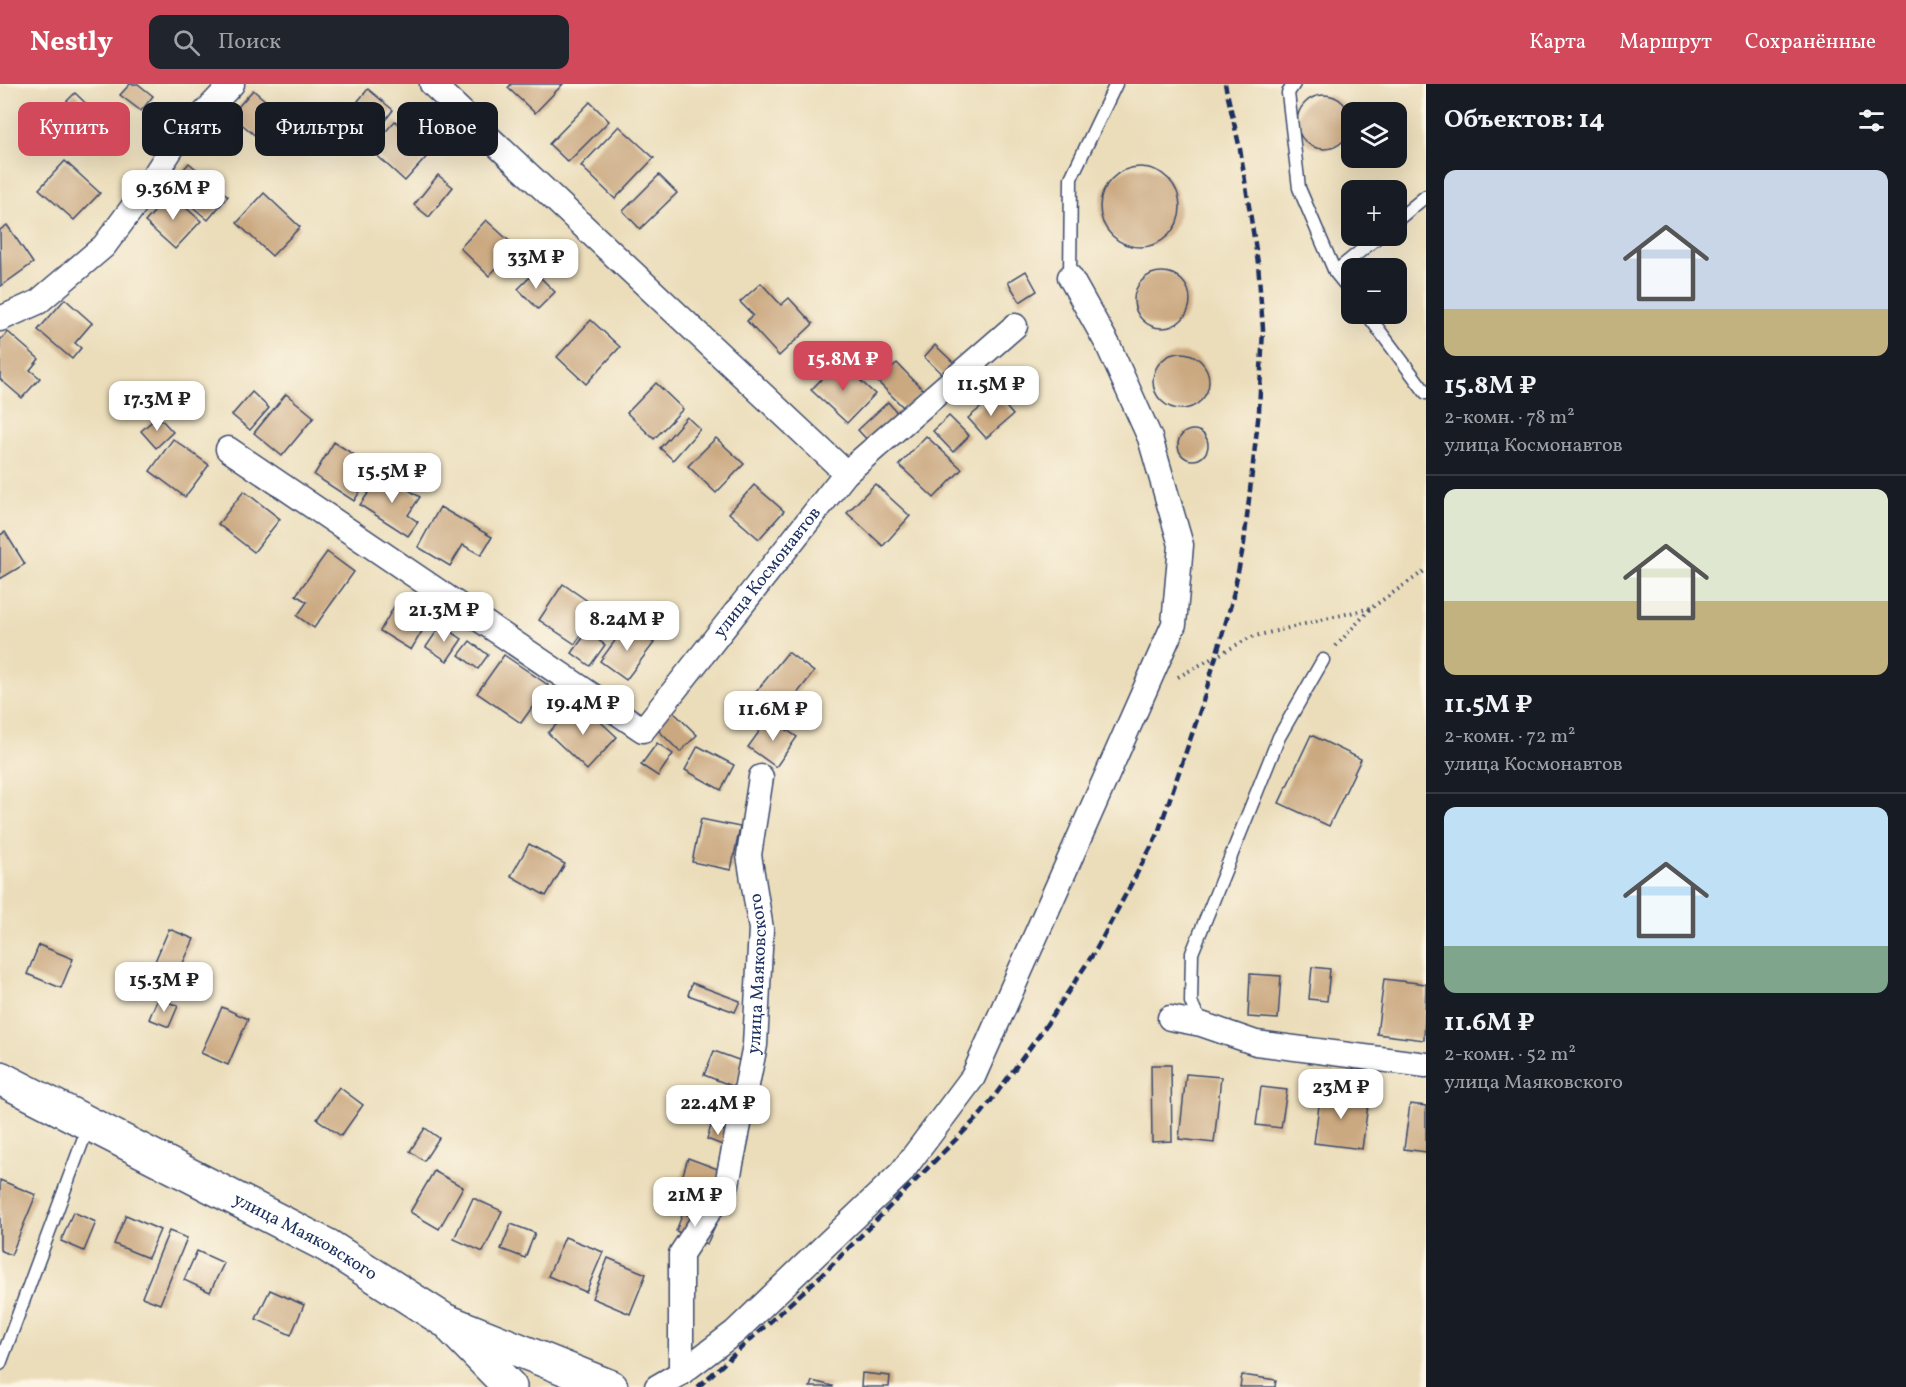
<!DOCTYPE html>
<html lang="ru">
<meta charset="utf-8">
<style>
:root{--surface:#171b24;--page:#20242c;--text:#f1f3f6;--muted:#9ea1a6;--line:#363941;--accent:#d1495b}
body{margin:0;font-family:Vollkorn,serif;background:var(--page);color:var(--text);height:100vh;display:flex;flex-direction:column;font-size:22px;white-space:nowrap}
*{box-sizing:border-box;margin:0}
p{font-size:20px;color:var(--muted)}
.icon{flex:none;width:33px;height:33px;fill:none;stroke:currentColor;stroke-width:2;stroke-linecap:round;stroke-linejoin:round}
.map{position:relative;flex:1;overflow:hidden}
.sheet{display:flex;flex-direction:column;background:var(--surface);width:480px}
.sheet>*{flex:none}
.top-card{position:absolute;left:18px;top:18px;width:570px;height:54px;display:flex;gap:12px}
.fabs{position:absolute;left:1341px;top:18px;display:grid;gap:12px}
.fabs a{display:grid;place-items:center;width:66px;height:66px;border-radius:12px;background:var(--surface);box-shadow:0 6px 24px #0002;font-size:30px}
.price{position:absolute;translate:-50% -51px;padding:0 14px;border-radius:12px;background:#fff;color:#222;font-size:20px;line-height:39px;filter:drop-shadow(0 2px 3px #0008)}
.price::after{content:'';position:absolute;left:50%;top:36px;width:18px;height:14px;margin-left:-9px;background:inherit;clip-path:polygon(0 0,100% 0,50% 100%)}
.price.active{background:var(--accent);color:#fff}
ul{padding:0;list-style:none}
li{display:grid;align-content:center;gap:12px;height:318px;padding:0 18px}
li+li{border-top:2px solid var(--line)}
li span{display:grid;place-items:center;height:186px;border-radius:12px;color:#555}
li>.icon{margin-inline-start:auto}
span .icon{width:108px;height:108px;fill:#fffc;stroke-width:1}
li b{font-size:26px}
h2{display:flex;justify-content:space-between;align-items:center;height:72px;padding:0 18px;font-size:26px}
.tag{padding:0 21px;border-radius:12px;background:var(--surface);box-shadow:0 6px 24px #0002;font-size:21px;line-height:54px}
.tag.active{background:var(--accent);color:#fff}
header{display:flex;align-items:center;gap:36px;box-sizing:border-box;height:84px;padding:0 30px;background:var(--accent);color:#fff}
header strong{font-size:28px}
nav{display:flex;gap:33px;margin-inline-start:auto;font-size:21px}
.search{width:420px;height:54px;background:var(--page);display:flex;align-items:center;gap:15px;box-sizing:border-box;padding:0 21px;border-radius:12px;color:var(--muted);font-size:22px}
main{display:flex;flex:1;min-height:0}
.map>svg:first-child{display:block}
.building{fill:#caa880}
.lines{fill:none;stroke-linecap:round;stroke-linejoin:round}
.lane-casing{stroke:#3a496c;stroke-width:15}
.street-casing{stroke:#3a496c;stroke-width:27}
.secondary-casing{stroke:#3a496c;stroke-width:36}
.path{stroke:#3a496c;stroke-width:4;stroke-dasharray:1.5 4.5;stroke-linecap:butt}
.lane{stroke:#fff;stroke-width:12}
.street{stroke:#fff;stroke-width:24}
.secondary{stroke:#fff;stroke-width:33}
.rail{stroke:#1b2f5e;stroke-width:4.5;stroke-dasharray:9 4.5;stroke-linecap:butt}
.labels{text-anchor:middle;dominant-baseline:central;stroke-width:4.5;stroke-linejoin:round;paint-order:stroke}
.street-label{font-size:18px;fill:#1b2f5e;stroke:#fcf5e5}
</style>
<header>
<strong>Nestly</strong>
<div class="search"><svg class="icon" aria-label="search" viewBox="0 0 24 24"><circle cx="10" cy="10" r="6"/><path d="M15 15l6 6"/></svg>Поиск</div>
<nav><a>Карта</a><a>Маршрут</a><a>Сохранённые</a></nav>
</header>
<main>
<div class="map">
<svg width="1426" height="1303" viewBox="0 0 1426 1303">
<rect width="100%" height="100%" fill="#fcf5e5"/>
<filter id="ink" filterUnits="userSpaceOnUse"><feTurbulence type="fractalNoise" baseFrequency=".0167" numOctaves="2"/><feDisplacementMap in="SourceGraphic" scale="12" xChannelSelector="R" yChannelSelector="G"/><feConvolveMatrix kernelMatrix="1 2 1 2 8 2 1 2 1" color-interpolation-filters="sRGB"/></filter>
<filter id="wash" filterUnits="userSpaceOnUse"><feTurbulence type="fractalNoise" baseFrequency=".008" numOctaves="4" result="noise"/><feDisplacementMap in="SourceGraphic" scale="24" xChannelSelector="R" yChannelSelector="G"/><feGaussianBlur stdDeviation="1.35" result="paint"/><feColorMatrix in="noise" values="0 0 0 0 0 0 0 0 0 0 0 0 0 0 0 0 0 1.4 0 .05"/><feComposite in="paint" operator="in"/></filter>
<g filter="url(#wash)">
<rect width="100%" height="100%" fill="#ebddba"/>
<g id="blocks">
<g class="building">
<path d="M130,0H138L153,12L141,27L120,11Z"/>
<path d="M511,0H563L535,29L508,4Z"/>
<path d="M368,5L393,26L384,38L358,17Z"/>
<path d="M253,6L279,28L258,54L231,31Z"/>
<path d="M75,9L98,31L78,52L55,29Z"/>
<circle cx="1324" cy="38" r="27"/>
<path d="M590,18L609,37L568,78L549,60Z"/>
<path d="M395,37L430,69L405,97L370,65Z"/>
<path d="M619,42L654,74L615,115L581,82Z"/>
<path d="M65,77L100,109L74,136L39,105Z"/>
<path d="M189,79L228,112L208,136L169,103Z"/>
<circle cx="1140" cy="123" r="40"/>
<path d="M438,91L453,103L429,133L414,121Z"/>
<path d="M659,91L677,109L640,145L623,127Z"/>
<path d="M264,109L300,143L272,172L237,139Z"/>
<path d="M170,110L201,137L175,165L145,138Z"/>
<path d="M486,136L516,163L489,192L460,164Z"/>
<path d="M7,141L33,179L1,202L0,146Z"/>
<path d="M1026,187L1037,207L1020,218L1008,198Z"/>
<circle cx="1162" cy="216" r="28"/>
<path d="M535,188L555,208L538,225L518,205Z"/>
<path d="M761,199L781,221L789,214L813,240L779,272L747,237L753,231L740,218Z"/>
<path d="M65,215L92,239L75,259L81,264L72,275L38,246Z"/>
<path d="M591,236L620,263L586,300L557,273Z"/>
<path d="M8,248L39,275L30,286L40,294L22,314L0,295V256Z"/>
<path d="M935,261L954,279L943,291L924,273Z"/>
<circle cx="1181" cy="297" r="28"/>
<path d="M839,277L875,310L847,339L811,306Z"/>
<path d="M897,279L924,307L905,325L877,297Z"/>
<path d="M656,299L683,325L654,355L627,329Z"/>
<path d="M252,308L269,324L250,346L232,331Z"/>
<path d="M286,310L314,333L282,372L254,349Z"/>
<path d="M996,311L1013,331L986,354L968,334Z"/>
<path d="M888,318L900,332L870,359L858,346Z"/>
<path d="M158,332L173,348L156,364L141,347Z"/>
<path d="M949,332L969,352L953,368L933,347Z"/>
<path d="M687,333L700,345L673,376L660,364Z"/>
<circle cx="1193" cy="361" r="15"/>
<path d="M926,352L962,385L934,414L899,381Z"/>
<path d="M716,354L744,380L716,409L688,382Z"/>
<path d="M173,355L209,381L185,413L150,387Z"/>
<path d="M334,358L375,384L354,417L314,391Z"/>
<path d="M382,389L420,413L408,431L418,438L408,452L360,421Z"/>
<path d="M875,400L910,432L883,462L847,429Z"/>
<path d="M754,401L784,427L759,455L729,429Z"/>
<path d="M244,407L280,435L254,468L218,440Z"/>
<path d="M440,423L492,453L481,471L463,461L450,482L418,463Z"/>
<path d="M5,448L25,480L0,495V451Z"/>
<path d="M327,468L354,488L314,544L297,532L307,518L296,511Z"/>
<path d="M563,500L599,525L575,560L539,536Z"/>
<path d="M399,514L431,532L411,566L380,547Z"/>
<path d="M628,539L654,559L626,596L600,577Z"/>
<path d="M441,541L462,555L447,577L426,563Z"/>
<path d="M587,548L605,561L590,582L572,569Z"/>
<path d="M470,557L488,571L478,585L459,571Z"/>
<path d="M788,568L814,588L782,629L755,609Z"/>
<path d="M504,571L548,601L521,639L477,609Z"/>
<path d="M579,618L617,653L587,686L548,649Z"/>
<path d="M663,618L697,651L680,668L647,635Z"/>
<path d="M769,634L797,653L776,683L748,663Z"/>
<path d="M1311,651L1361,675L1329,742L1279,719Z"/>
<path d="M657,659L673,670L658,692L641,681Z"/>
<path d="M698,662L734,681L721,706L685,686Z"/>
<path d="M701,735L740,743L731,786L692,778Z"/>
<path d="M529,760L565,780L546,812L511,792Z"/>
<path d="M169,845L194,855L173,901L149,891Z"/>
<path d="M39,861L73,875L61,904L27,890Z"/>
<path d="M1312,883L1330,885L1327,917L1309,915Z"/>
<path d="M1250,890L1281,892L1278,935L1248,933Z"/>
<path d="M1384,895L1426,900L1424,956L1377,950Z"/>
<path d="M692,899L740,917L735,928L688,911Z"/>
<path d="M158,914L178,922L169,943L149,935Z"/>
<path d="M222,923L248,935L228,981L201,969Z"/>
<path d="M714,967L744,978L735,1003L704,991Z"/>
<path d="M1151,981H1171L1172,1057L1152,1058Z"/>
<path d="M1186,990L1221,993L1214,1059L1179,1055Z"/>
<path d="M339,1003L363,1021L341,1052L317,1035Z"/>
<path d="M1261,1003L1287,1006L1281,1044L1256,1041Z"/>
<path d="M1321,1007L1369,1014L1362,1065L1314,1059Z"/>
<path d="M1410,1020L1426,1022V1068L1404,1065Z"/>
<path d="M711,1042L730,1049L725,1062L707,1055Z"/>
<path d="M425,1044L439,1054L424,1077L410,1067Z"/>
<path d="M688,1074L723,1087L714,1112L680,1100Z"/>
<path d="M434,1087L463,1103L439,1145L410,1128Z"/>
<path d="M0,1096L36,1111L11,1171L0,1166Z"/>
<path d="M473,1114L502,1127L483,1168L454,1155Z"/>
<path d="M73,1128L96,1138L84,1167L61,1157Z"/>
<path d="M683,1129L715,1142L707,1160L676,1147Z"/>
<path d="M126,1131L160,1146L148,1174L114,1160Z"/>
<path d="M511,1140L535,1149L525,1174L501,1165Z"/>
<path d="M169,1147L187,1154L160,1220L142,1213Z"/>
<path d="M565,1153L603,1168L586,1208L548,1192Z"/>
<path d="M197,1167L224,1179L210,1208L184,1196Z"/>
<path d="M608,1174L646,1190L630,1230L592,1214Z"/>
<path d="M270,1206L304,1221L291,1251L256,1235Z"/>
<path d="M862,1289L890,1292L889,1303H861Z"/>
<path d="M1242,1291L1276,1296L1275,1303H1240Z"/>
<path d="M812,1297L833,1302V1303H810Z"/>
</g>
</g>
</g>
<g filter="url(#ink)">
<use href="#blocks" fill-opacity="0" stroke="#3a496c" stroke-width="1.5"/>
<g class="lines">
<defs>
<g id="lane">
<path d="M1294,0L1288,9L1299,104L1335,188L1352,209"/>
<path d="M1396,137L1426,112"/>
<path d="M1335,188L1379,152"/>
<path d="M1070,193L1071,94L1116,0"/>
<path d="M1367,230L1426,309"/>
<path d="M1201,940L1191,918L1192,869L1279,653L1323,576"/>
<path d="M0,1280L89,1040"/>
</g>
<g id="street">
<path d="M432,0L846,389"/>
<path d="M0,235L38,218L104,162L139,115L174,61L232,0"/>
<path id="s1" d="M228,365L643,646L846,389L1015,242"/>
<path d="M1170,934L1201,940L1256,959L1426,981"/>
<path id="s2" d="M681,1289V1170L727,1100L755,961L761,845L749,771L761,693"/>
<path d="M657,1303L681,1289L735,1248L901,1089L973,993L1174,540L1181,461L1150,354L1108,261L1070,193"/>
</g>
<g id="secondary">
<path id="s3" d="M0,994L328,1162L444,1236L611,1303"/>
<path d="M454,1246L510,1303"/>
</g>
</defs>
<use href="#lane" class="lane-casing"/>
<use href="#street" class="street-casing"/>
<use href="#secondary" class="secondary-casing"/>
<g class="path">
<path d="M1336,562L1371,524L1426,486"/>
<path d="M1178,593L1251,553L1371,524"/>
</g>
<use href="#lane" class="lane"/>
<use href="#street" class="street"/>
<use href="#secondary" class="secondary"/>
<path class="rail" d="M698,1303L826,1187L982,1029L1043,946L1097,864L1157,752L1201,624L1232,517L1244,459L1259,327L1263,245L1258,179L1240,65L1225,0"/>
</g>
</g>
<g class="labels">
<g class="street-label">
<text stroke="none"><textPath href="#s1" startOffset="702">улица Космонавтов</textPath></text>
<text stroke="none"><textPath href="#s2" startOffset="416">улица Маяковского</textPath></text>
<text stroke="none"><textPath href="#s3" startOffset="344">улица Маяковского</textPath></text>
</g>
</g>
</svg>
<div class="fabs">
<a><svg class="icon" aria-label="layers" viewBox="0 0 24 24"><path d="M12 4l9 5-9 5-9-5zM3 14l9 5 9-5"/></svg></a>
<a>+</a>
<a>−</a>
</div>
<b class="price" style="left:173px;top:137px">9.36M ₽</b>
<b class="price" style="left:536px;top:206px">33M ₽</b>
<b class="price active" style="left:843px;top:308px">15.8M ₽</b>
<b class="price" style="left:991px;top:333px">11.5M ₽</b>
<b class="price" style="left:157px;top:348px">17.3M ₽</b>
<b class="price" style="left:392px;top:420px">15.5M ₽</b>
<b class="price" style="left:444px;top:559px">21.3M ₽</b>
<b class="price" style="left:627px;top:568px">8.24M ₽</b>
<b class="price" style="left:583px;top:652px">19.4M ₽</b>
<b class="price" style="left:773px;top:658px">11.6M ₽</b>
<b class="price" style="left:164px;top:929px">15.3M ₽</b>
<b class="price" style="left:1341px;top:1036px">23M ₽</b>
<b class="price" style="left:718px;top:1052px">22.4M ₽</b>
<b class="price" style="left:695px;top:1144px">21M ₽</b>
<div class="top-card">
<a class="tag active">Купить</a>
<a class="tag">Снять</a>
<a class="tag">Фильтры</a>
<a class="tag">Новое</a>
</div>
</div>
<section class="sheet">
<h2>Объектов: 14<svg class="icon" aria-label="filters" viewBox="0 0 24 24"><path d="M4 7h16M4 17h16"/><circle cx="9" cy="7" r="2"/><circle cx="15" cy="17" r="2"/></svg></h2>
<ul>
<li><span style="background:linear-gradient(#c9d6e8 75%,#c2b280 0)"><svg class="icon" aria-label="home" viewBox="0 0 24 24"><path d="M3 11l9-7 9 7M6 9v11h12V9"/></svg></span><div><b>15.8M ₽</b><p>2-комн. · 78 m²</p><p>улица Космонавтов</p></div></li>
<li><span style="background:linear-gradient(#dfe7d0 60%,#c2b280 0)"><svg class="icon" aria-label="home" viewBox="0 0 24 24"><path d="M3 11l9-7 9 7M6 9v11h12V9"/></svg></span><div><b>11.5M ₽</b><p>2-комн. · 72 m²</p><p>улица Космонавтов</p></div></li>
<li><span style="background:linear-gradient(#bfe0f5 75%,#7fa58c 0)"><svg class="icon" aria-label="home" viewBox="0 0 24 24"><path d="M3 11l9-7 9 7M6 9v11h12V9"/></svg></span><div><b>11.6M ₽</b><p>2-комн. · 52 m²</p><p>улица Маяковского</p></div></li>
</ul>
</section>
</main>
